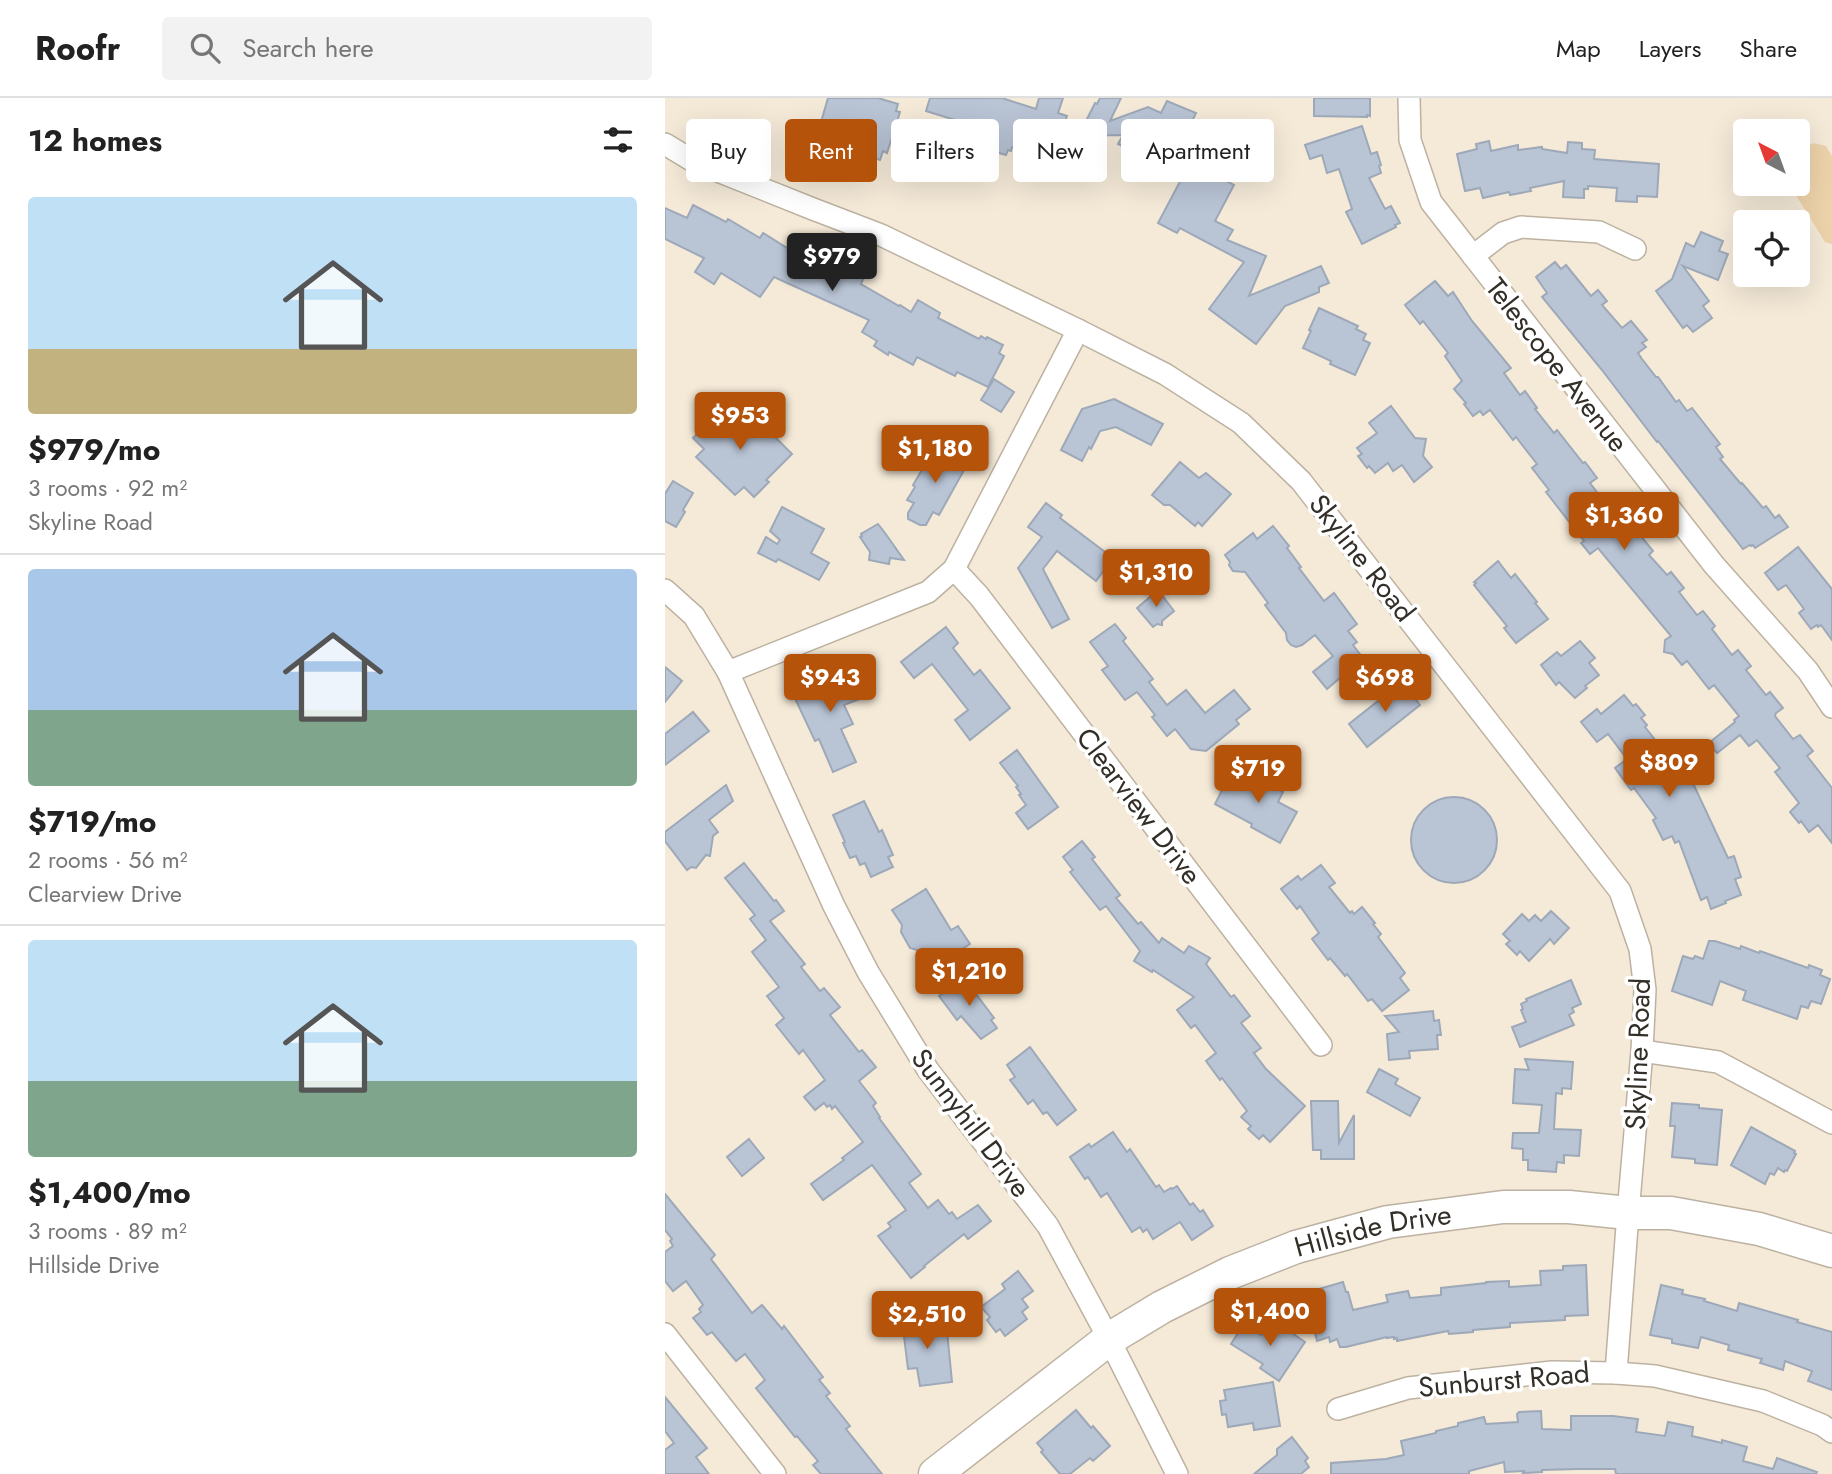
<!DOCTYPE html>
<meta charset="utf-8">
<style>
:root{--surface:#fff;--page:#f2f2f2;--text:#222;--muted:#767676;--line:#e0e0e0;--accent:#b45309}
body{margin:0;font-family:Jost,sans-serif;background:var(--page);color:var(--text);height:100vh;display:flex;flex-direction:column;font-size:26px;white-space:nowrap}
*{box-sizing:border-box;margin:0}
p{font-size:23px;color:var(--muted)}
.icon{flex:none;width:38px;height:38px;fill:none;stroke:currentColor;stroke-width:2;stroke-linecap:round;stroke-linejoin:round}
.map{position:relative;flex:1;overflow:hidden}
.sheet{display:flex;flex-direction:column;background:var(--surface);width:665px}
.sheet>*{flex:none}
.banner{position:absolute;left:21px;top:21px;width:665px;height:63px;display:flex;gap:14px}
.needle{width:46px;rotate:319deg}
.tools{position:absolute;left:1068px;top:21px;display:grid;gap:14px}
.tools a{display:grid;place-items:center;width:77px;height:77px;border-radius:7px;background:var(--surface);box-shadow:0 7px 28px #0002;font-size:35px}
.price{position:absolute;translate:-50% -60px;padding:0 16px;border-radius:7px;background:var(--accent);color:#fff;font-size:23px;line-height:46px;filter:drop-shadow(0 2px 4px #0008)}
.price::after{content:'';position:absolute;left:50%;top:42px;width:21px;height:16px;margin-left:-10px;background:inherit;clip-path:polygon(0 0,100% 0,50% 100%)}
.price.selected{background:#222;color:#fff}
ul{padding:0;list-style:none}
li{display:grid;align-content:center;gap:14px;height:371px;padding:0 28px}
li+li{border-top:2px solid var(--line)}
li span{display:grid;place-items:center;height:217px;border-radius:7px;color:#555}
li>.icon{margin-inline-start:auto}
span .icon{width:126px;height:126px;fill:#fffc;stroke-width:1}
li b{font-size:30px}
h2{display:flex;justify-content:space-between;align-items:center;height:84px;padding:0 28px;font-size:30px}
.chip{padding:0 24px;border-radius:7px;background:var(--surface);box-shadow:0 7px 28px #0002;font-size:24px;line-height:63px}
.chip.selected{background:var(--accent);color:#fff}
header{display:flex;align-items:center;gap:42px;box-sizing:border-box;height:98px;padding:0 35px;background:var(--surface);border-bottom:2px solid var(--line)}
header strong{font-size:33px}
nav{display:flex;gap:38px;margin-inline-start:auto;font-size:24px}
.search{width:490px;height:63px;background:var(--page);display:flex;align-items:center;gap:18px;box-sizing:border-box;padding:0 24px;border-radius:7px;color:var(--muted);font-size:26px}
main{display:flex;flex:1;min-height:0}
.map>svg:first-child{display:block}
.green{fill:#edd3aa}
.building{fill:#b9c4d5;stroke:#9da8b8;stroke-width:2}
.lines{fill:none;stroke-linecap:round;stroke-linejoin:round}
.street-casing{stroke:#bdb2a1;stroke-width:24}
.secondary-casing{stroke:#bdb2a1;stroke-width:35}
.street{stroke:#fff;stroke-width:21}
.secondary{stroke:#fff;stroke-width:32}
.labels{text-anchor:middle;dominant-baseline:central;stroke-width:7;stroke-linejoin:round;paint-order:stroke}
.street-label{font-size:28px;fill:#332f28;stroke:#fff}
</style>
<header>
<strong>Roofr</strong>
<div class="search"><svg class="icon" aria-label="search" viewBox="0 0 24 24"><circle cx="10" cy="10" r="6"/><path d="M15 15l6 6"/></svg>Search here</div>
<nav><a>Map</a><a>Layers</a><a>Share</a></nav>
</header>
<main>
<section class="sheet">
<h2>12 homes<svg class="icon" aria-label="filters" viewBox="0 0 24 24"><path d="M4 7h16M4 17h16"/><circle cx="9" cy="7" r="2"/><circle cx="15" cy="17" r="2"/></svg></h2>
<ul>
<li><span style="background:linear-gradient(#bfe0f5 70%,#c2b280 0)"><svg class="icon" aria-label="home" viewBox="0 0 24 24"><path d="M3 11l9-7 9 7M6 9v11h12V9"/></svg></span><div><b>$979/mo</b><p>3 rooms · 92 m²</p><p>Skyline Road</p></div></li>
<li><span style="background:linear-gradient(#a9c7e8 65%,#7fa58c 0)"><svg class="icon" aria-label="home" viewBox="0 0 24 24"><path d="M3 11l9-7 9 7M6 9v11h12V9"/></svg></span><div><b>$719/mo</b><p>2 rooms · 56 m²</p><p>Clearview Drive</p></div></li>
<li><span style="background:linear-gradient(#bfe0f5 65%,#7fa58c 0)"><svg class="icon" aria-label="home" viewBox="0 0 24 24"><path d="M3 11l9-7 9 7M6 9v11h12V9"/></svg></span><div><b>$1,400/mo</b><p>3 rooms · 89 m²</p><p>Hillside Drive</p></div></li>
</ul>
</section>
<div class="map">
<svg width="1167" height="1376" viewBox="0 0 1167 1376">
<rect width="100%" height="100%" fill="#f5ead8"/>
<path class="green" d="M1148,45L1161,48L1167,58V146L1160,144L1124,86H1132V55Z"/>
<g class="building">
<path d="M163,0H213L233,6L231,13L235,14L222,55L218,53L215,62L198,56L199,51L195,50L197,43L192,41L194,36L156,24Z"/>
<path d="M265,0H337L371,11L374,0H398L393,15L402,18L395,38L385,35L378,59L347,49L346,53L343,52L341,57L327,53L329,48L312,43L316,30L261,13Z"/>
<path d="M435,0H456L445,23L483,9L496,15L502,3L531,15L512,55L493,46L490,50L487,48L485,52L472,45L468,53L453,46L458,37L409,38V36L424,30L421,23L430,5L432,6Z"/>
<path d="M649,0H705V18L702,17V19L649,18Z"/>
<path d="M697,28L706,56L712,54L716,67L714,68L716,75L704,80L720,111L726,108L735,125L730,127L731,129L697,146L681,114L687,111L674,71L662,75L657,57L645,61L640,47Z"/>
<path d="M824,43L826,53L853,47V52L877,49V51L902,55L903,44L917,45V51L930,52L929,61L994,66L992,99L972,98V104L951,103L952,90L923,88V91H919V100L898,99L899,83L865,90L866,93L845,97L844,94L818,100L815,90L800,93L792,56L812,51L811,46Z"/>
<path d="M528,59L543,66L540,72L569,87L550,123L568,132L562,142L601,158L584,198L656,168L664,185L654,189V194L620,208L591,246L544,211L579,164L515,130L512,135L493,125Z"/>
<path d="M28,107L61,124L63,121L95,140L98,135L138,160L143,148L201,174L196,186L234,208L235,207L246,214L253,202L275,215L273,220L314,241L316,238L321,241L322,239L338,247L334,255L339,258L323,289L292,274L290,278L252,259L248,267L224,254L223,257L209,248L212,243L197,234L204,222L109,179L95,199L56,175L49,186L30,174L39,160L0,141V110L22,120Z"/>
<path d="M1036,134L1058,143L1054,153L1063,156L1053,182L1018,168L1044,203L1038,208L1047,220L1028,234L1022,227L1018,230L991,193L1007,181L1021,145L1029,149Z"/>
<path d="M890,164L896,171L901,167L926,198L933,192L942,203L937,207L957,230L966,223L982,242L977,245L981,249L973,255L977,261L991,279H993L1011,304L1014,302L1022,313L1027,310L1055,346L1051,349L1058,359L1055,361L1076,386L1077,385L1098,410L1101,408L1110,420L1114,417L1123,429L1090,450L1088,447L1086,448L1085,447L1078,451L993,343L992,344L937,272L877,199L882,195L871,179Z"/>
<path d="M770,183L783,198L788,194L807,223L846,270L839,275L855,297L860,293L872,310L870,311L889,335L892,332L918,365L920,364L932,380L925,385L941,406L947,402L988,453L984,457L1002,477L1006,474L1019,490L1014,494L1032,517L1038,513L1050,528L1047,531L1067,557L1073,552L1086,568L1081,572L1101,597L1105,594L1118,610L1111,615L1110,618L1128,641L1135,637L1148,653L1142,658L1167,690V745L1153,727L1144,734L1136,723L1134,725L1125,714L1134,705L1110,674L1115,670L1092,642L1084,648L1075,637L1052,655L1044,645L1070,624L1069,622L1074,618L1049,587L1044,591L1022,563L1017,567L1008,556L999,554L1000,542L1006,538L933,450L925,456L916,445L919,443L881,394L884,392L867,370L872,366L851,339L848,342L825,312L818,317L815,313L808,318L799,306L801,305L789,291L797,283L780,258L783,255L758,223L755,226L740,207Z"/>
<path d="M654,210L693,228L691,231L701,236L698,242L705,245L690,277L665,266L666,263L638,250L646,233L644,232Z"/>
<path d="M329,281L349,294L336,314L316,302Z"/>
<path d="M449,301L498,326L486,347L451,329L435,333L426,351L424,349L417,363L396,352L417,311Z"/>
<path d="M61,306L74,320L78,315L98,335L102,331L127,356L101,382L104,384L89,399L79,389L70,397L31,359L39,351L28,340Z"/>
<path d="M726,308L750,340L761,341L758,358L767,369L749,384L737,367L728,373L723,365L710,375L704,368L702,370L693,358L697,356L692,350L712,335L704,325Z"/>
<path d="M271,348L303,365L274,417L268,414L261,427H255L243,421V415L249,405L242,402L250,389L248,387Z"/>
<path d="M515,364L534,380L541,375L566,396L537,428L533,424L530,428L505,407H499L487,397Z"/>
<path d="M8,383L28,395L18,412L20,414L11,429L0,423V396Z"/>
<path d="M381,405L397,417L395,420L448,460L431,483L392,453L378,471L404,521L387,530L353,470L377,439L363,429Z"/>
<path d="M117,409L159,431L146,455L164,465L154,482L113,461L111,464L93,455L101,439L112,446L115,442L105,433Z"/>
<path d="M213,426L220,435L239,462L225,460L224,466L204,462L205,454L195,439L197,438L196,436Z"/>
<path d="M608,428L624,448L622,450L636,469L634,470L659,503L669,495L692,526L683,533L692,544L688,547L704,568L688,581L682,574L662,591L648,574L668,558L650,537L637,547L631,549L626,547L622,542L621,535L600,507L603,505L580,474L568,473L564,467L565,464L560,457L588,435L592,441Z"/>
<path d="M1133,449L1167,491V542L1156,527L1153,529L1152,527L1146,531L1134,515L1139,511L1121,487L1113,492L1100,475Z"/>
<path d="M833,463L846,480L850,476L872,504L870,505L883,521L851,545L839,530L842,528L809,487L811,485L809,484Z"/>
<path d="M493,492L509,513L497,523V527L492,526L488,529L472,510Z"/>
<path d="M450,526L461,540L458,543L488,581L484,584L502,607L521,592L540,615L569,592L585,611L571,622L574,626L541,653L526,651L510,631L502,638L487,619L490,617L472,594L460,602L437,572L443,568L425,544Z"/>
<path d="M281,529L293,545L288,550L309,577L315,572L345,610L305,642L290,622L303,612L267,566L249,580L236,564Z"/>
<path d="M915,543L930,560L924,565L934,577L920,588L922,590L910,600L894,584L891,587L876,567L892,554L896,558Z"/>
<path d="M0,569L17,583L0,604Z"/>
<path d="M182,569L197,600L179,607L188,626L176,631L191,664L168,674L154,641L150,643L127,594Z"/>
<path d="M737,584L755,607L702,649L684,626Z"/>
<path d="M959,597L968,608L971,606L980,617L976,620L982,627L980,629L1006,662L1009,660L1026,681L1063,760L1069,758L1076,779L1070,781L1076,797L1060,803L1061,805L1046,811L1042,799L1036,802L1014,743L1010,745L1007,738L998,742L988,722L991,720L969,690L966,692L950,670L962,661L943,636L932,644L916,624L932,611L936,616Z"/>
<path d="M28,614L44,633L0,667V636Z"/>
<path d="M352,652L393,709L363,731L351,715L361,707L354,697L356,696L351,689L353,688L335,665Z"/>
<path d="M590,673L611,684L608,689L618,694L613,704L632,714L615,745L586,729L587,726L550,706L559,688L570,678L583,685Z"/>
<path d="M61,687L68,703L44,722L53,734L48,738L45,758L41,757L31,770L26,769L22,772L0,743V734Z"/>
<circle cx="789" cy="742" r="43"/>
<path d="M199,703L214,734L217,732L228,757L223,759L228,769L206,779L200,765L195,767L191,758L185,760L178,745L180,744L168,717Z"/>
<path d="M417,743L430,759L427,761L455,797L451,800L473,826L476,824L494,845L497,840L519,855L524,848L545,860L541,866L566,899L569,897L585,918L576,925L596,950L589,955L601,971L640,1008L605,1044L598,1037L594,1041L583,1031L586,1028L576,1019L582,1013L557,980L555,982L541,963L551,955L530,927L526,930L512,912L529,899L488,872L487,874L469,863L475,853L441,808L435,812L405,774L408,772L398,759Z"/>
<path d="M79,765L109,803L111,802L119,813L105,823L140,866L136,869L155,893L159,890L175,909L165,917L194,954L197,952L211,969L194,983L211,1005L208,1008L215,1019L214,1020L256,1076L244,1085L263,1110L273,1102L284,1116L287,1114L292,1121L313,1107L326,1123L303,1141L299,1136L259,1168L260,1169L246,1180L213,1138L226,1129L223,1125L241,1112L207,1067L158,1102L146,1086L179,1062L177,1060L198,1044L170,1008L167,1011L165,1007L162,1009L159,1005L150,1012L139,999L160,982L138,952L134,956L111,927L119,920L102,898L114,889L87,854L101,842L85,821L90,817L60,780Z"/>
<path d="M656,767L670,785L664,789L685,815L687,813L689,816L697,809L710,825L708,826L716,836L713,839L740,875L735,880L744,892L717,913L707,901L703,903L682,876L680,878L665,860L663,862L647,841L654,835L635,808L632,811L616,791L633,778L636,782Z"/>
<path d="M261,791L286,832L293,828L305,846L264,872L252,852L245,850L236,834L237,827L227,812Z"/>
<path d="M886,813L904,830L889,846L885,841L864,863L855,853L852,857L841,846L845,843L838,836L857,816L864,823L870,817L876,823Z"/>
<path d="M1044,843H1050L1075,851L1076,848L1094,855L1095,853L1143,870L1144,867L1157,872L1155,877L1165,881L1156,906L1146,903L1143,910L1136,908L1132,921L1078,902L1081,893L1055,883L1047,907L1007,893L1018,858L1028,861L1030,858L1038,861Z"/>
<path d="M299,880L329,920L326,922L332,930L316,941L296,918L292,922L274,898Z"/>
<path d="M906,882L916,906L907,910L909,914L904,917L909,927L855,949L847,929L861,924L856,912L858,911L856,906L862,903L861,901Z"/>
<path d="M768,913L769,923L774,922L776,937H772L773,951L744,953L745,960L724,962L722,936L734,934L720,918Z"/>
<path d="M365,949L411,1012L392,1027L382,1014L378,1016L368,1002L363,1006L345,982L350,979L342,967Z"/>
<path d="M860,961L908,964L906,991L897,990V996L891,995L889,1031L916,1032L914,1058L899,1057V1065L892,1064L891,1074L863,1072V1062H858V1051L847,1050L848,1035H874L877,1007L848,1005L850,971L864,972Z"/>
<path d="M714,971L733,981L730,986L755,1000L745,1018L702,994Z"/>
<path d="M646,1003H673L674,1045L689,1017V1061H656V1052H648Z"/>
<path d="M1007,1005L1034,1007V1010L1057,1012L1052,1067L1030,1065V1061L1007,1059L1010,1028H1005Z"/>
<path d="M1086,1029L1130,1053L1129,1055L1131,1056L1122,1073L1120,1072L1119,1074L1113,1070L1109,1077L1105,1075L1100,1086L1066,1067Z"/>
<path d="M448,1034L462,1054L465,1051L491,1089L494,1087L499,1094L506,1090L507,1091L512,1088L525,1107L528,1105L535,1114L538,1112L548,1128L527,1142L515,1124L488,1141L482,1131L478,1134L475,1129L467,1134L442,1095L436,1099L423,1079L420,1081L405,1059L424,1046L426,1049Z"/>
<path d="M84,1041L99,1060L77,1078L62,1059Z"/>
<path d="M0,1096L50,1157L46,1161L87,1215L97,1207L117,1231L119,1228L158,1279L154,1282L165,1295L161,1298L185,1328L181,1331L217,1376H156L148,1367L153,1363L132,1338L130,1339L91,1290L100,1282L80,1256L71,1263L47,1234L42,1237L28,1220L36,1214L34,1211L38,1207L21,1183L8,1193L0,1183V1154L8,1148L5,1143L7,1141L0,1132Z"/>
<path d="M921,1167L923,1217L900,1218V1222L845,1225V1229L808,1232V1234L784,1236L783,1233L732,1243V1240L729,1241V1239L722,1240V1239L681,1249H675L672,1241L665,1244L664,1239L652,1243L640,1195L678,1184L681,1194H683L688,1212L723,1204L721,1197L743,1193L745,1200L776,1197V1190L821,1185V1184L844,1183V1189L876,1187L875,1173L898,1172V1168Z"/>
<path d="M353,1173L368,1193L357,1201L363,1209L357,1214L362,1221L340,1238L335,1231L331,1234L322,1222L325,1219L316,1209L340,1191L337,1186Z"/>
<path d="M996,1187L1018,1192L1017,1196L1040,1201L1039,1203L1072,1213L1074,1205L1133,1222L1132,1224L1167,1234V1292L1143,1283L1147,1273L1120,1263L1118,1272L1095,1265L1097,1261L1063,1252L1064,1247L1036,1239L1033,1250L1007,1245V1241L985,1237Z"/>
<path d="M264,1219V1223H269L270,1234L282,1233L287,1284L255,1288L252,1270L243,1271L237,1222Z"/>
<path d="M605,1224L620,1233L621,1231L640,1244L614,1283L595,1270L598,1266L566,1246L579,1226L596,1237Z"/>
<path d="M608,1284L615,1328L589,1332L588,1325L563,1329L561,1316L557,1317L555,1303L561,1302L559,1292Z"/>
<path d="M0,1299L42,1350L31,1359L44,1376H0V1352L9,1345L0,1333Z"/>
<path d="M411,1312L426,1330L428,1328L445,1348L428,1363L425,1360L405,1376H395L376,1354L378,1352L372,1345Z"/>
<path d="M876,1313L877,1331L906,1332V1318H948L973,1321L971,1334L1000,1338L1003,1324L1028,1329L1027,1338L1057,1345V1342L1082,1349L1078,1363L1108,1371L1112,1360L1152,1374L1151,1376H951L950,1371H913L877,1372V1374L858,1375L859,1373L840,1374L839,1364L804,1373V1376H666V1365L721,1361L739,1357L736,1343L771,1335V1333L793,1328V1325L819,1319L821,1326L853,1324L852,1316L854,1314Z"/>
<path d="M627,1339L643,1360L640,1363L644,1369L636,1376H589L612,1357V1351Z"/>
</g>
<g class="lines">
<defs>
<g id="street">
<path d="M744,0L745,42L766,104L1049,467L1143,573L1167,609"/>
<path d="M0,46L28,63L148,111L216,137L413,232L500,276L576,325L636,383L955,793L975,851L980,892L977,953L963,1115L951,1275"/>
<path d="M808,158L838,135L856,129L934,134L970,151"/>
<path d="M289,471L314,498L656,947"/>
<path d="M0,492L29,518L63,574L169,808L203,874L263,972L383,1128L444,1241L512,1376"/>
<path d="M63,574L263,494L289,471L413,232"/>
<path d="M977,953L1053,964L1167,1025"/>
<path d="M0,1236L110,1376"/>
<path d="M673,1311L743,1290L887,1274L951,1275L990,1278L1098,1303L1157,1327L1167,1334"/>
</g>
<g id="secondary">
<path id="s1" d="M270,1376L444,1241L497,1209L565,1175L631,1149L723,1124L838,1109H904L963,1115H1006L1094,1131L1167,1153"/>
</g>
</defs>
<use href="#street" class="street-casing"/>
<use href="#secondary" class="secondary-casing"/>
<use href="#street" class="street"/>
<use href="#secondary" class="secondary"/>
</g>
<g class="labels">
<g class="street-label">
<text transform="translate(892 267) rotate(52)">Telescope Avenue</text>
<text transform="translate(697 460) rotate(52)">Skyline Road</text>
<text transform="translate(474 708) rotate(53)">Clearview Drive</text>
<text transform="translate(973 956) rotate(-88)">Skyline Road</text>
<text transform="translate(306 1025) rotate(53)">Sunnyhill Drive</text>
<text stroke="none"><textPath href="#s1" startOffset="508">Hillside Drive</textPath></text>
<text transform="translate(839 1282) rotate(-5)">Sunburst Road</text>
</g>
</g>
</svg>
<div class="tools">
<a><svg class="needle" viewBox="-14 -14 28 28"><path d="M0-13l5 13h-10z" fill="#e53935"/><path d="M0 13l5-13h-10z" fill="#767676"/></svg></a>
<a><svg class="icon" aria-label="locate" viewBox="0 0 24 24"><circle cx="12" cy="12" r="6"/><path d="M12 2v4M12 18v4M2 12h4M18 12h4"/></svg></a>
</div>
<b class="price selected" style="left:167px;top:195px">$979</b>
<b class="price" style="left:75px;top:354px">$953</b>
<b class="price" style="left:270px;top:387px">$1,180</b>
<b class="price" style="left:959px;top:454px">$1,360</b>
<b class="price" style="left:491px;top:511px">$1,310</b>
<b class="price" style="left:165px;top:616px">$943</b>
<b class="price" style="left:720px;top:616px">$698</b>
<b class="price" style="left:1004px;top:701px">$809</b>
<b class="price" style="left:593px;top:707px">$719</b>
<b class="price" style="left:304px;top:910px">$1,210</b>
<b class="price" style="left:605px;top:1250px">$1,400</b>
<b class="price" style="left:262px;top:1253px">$2,510</b>
<div class="banner">
<a class="chip">Buy</a>
<a class="chip selected">Rent</a>
<a class="chip">Filters</a>
<a class="chip">New</a>
<a class="chip">Apartment</a>
</div>
</div>
</main>
